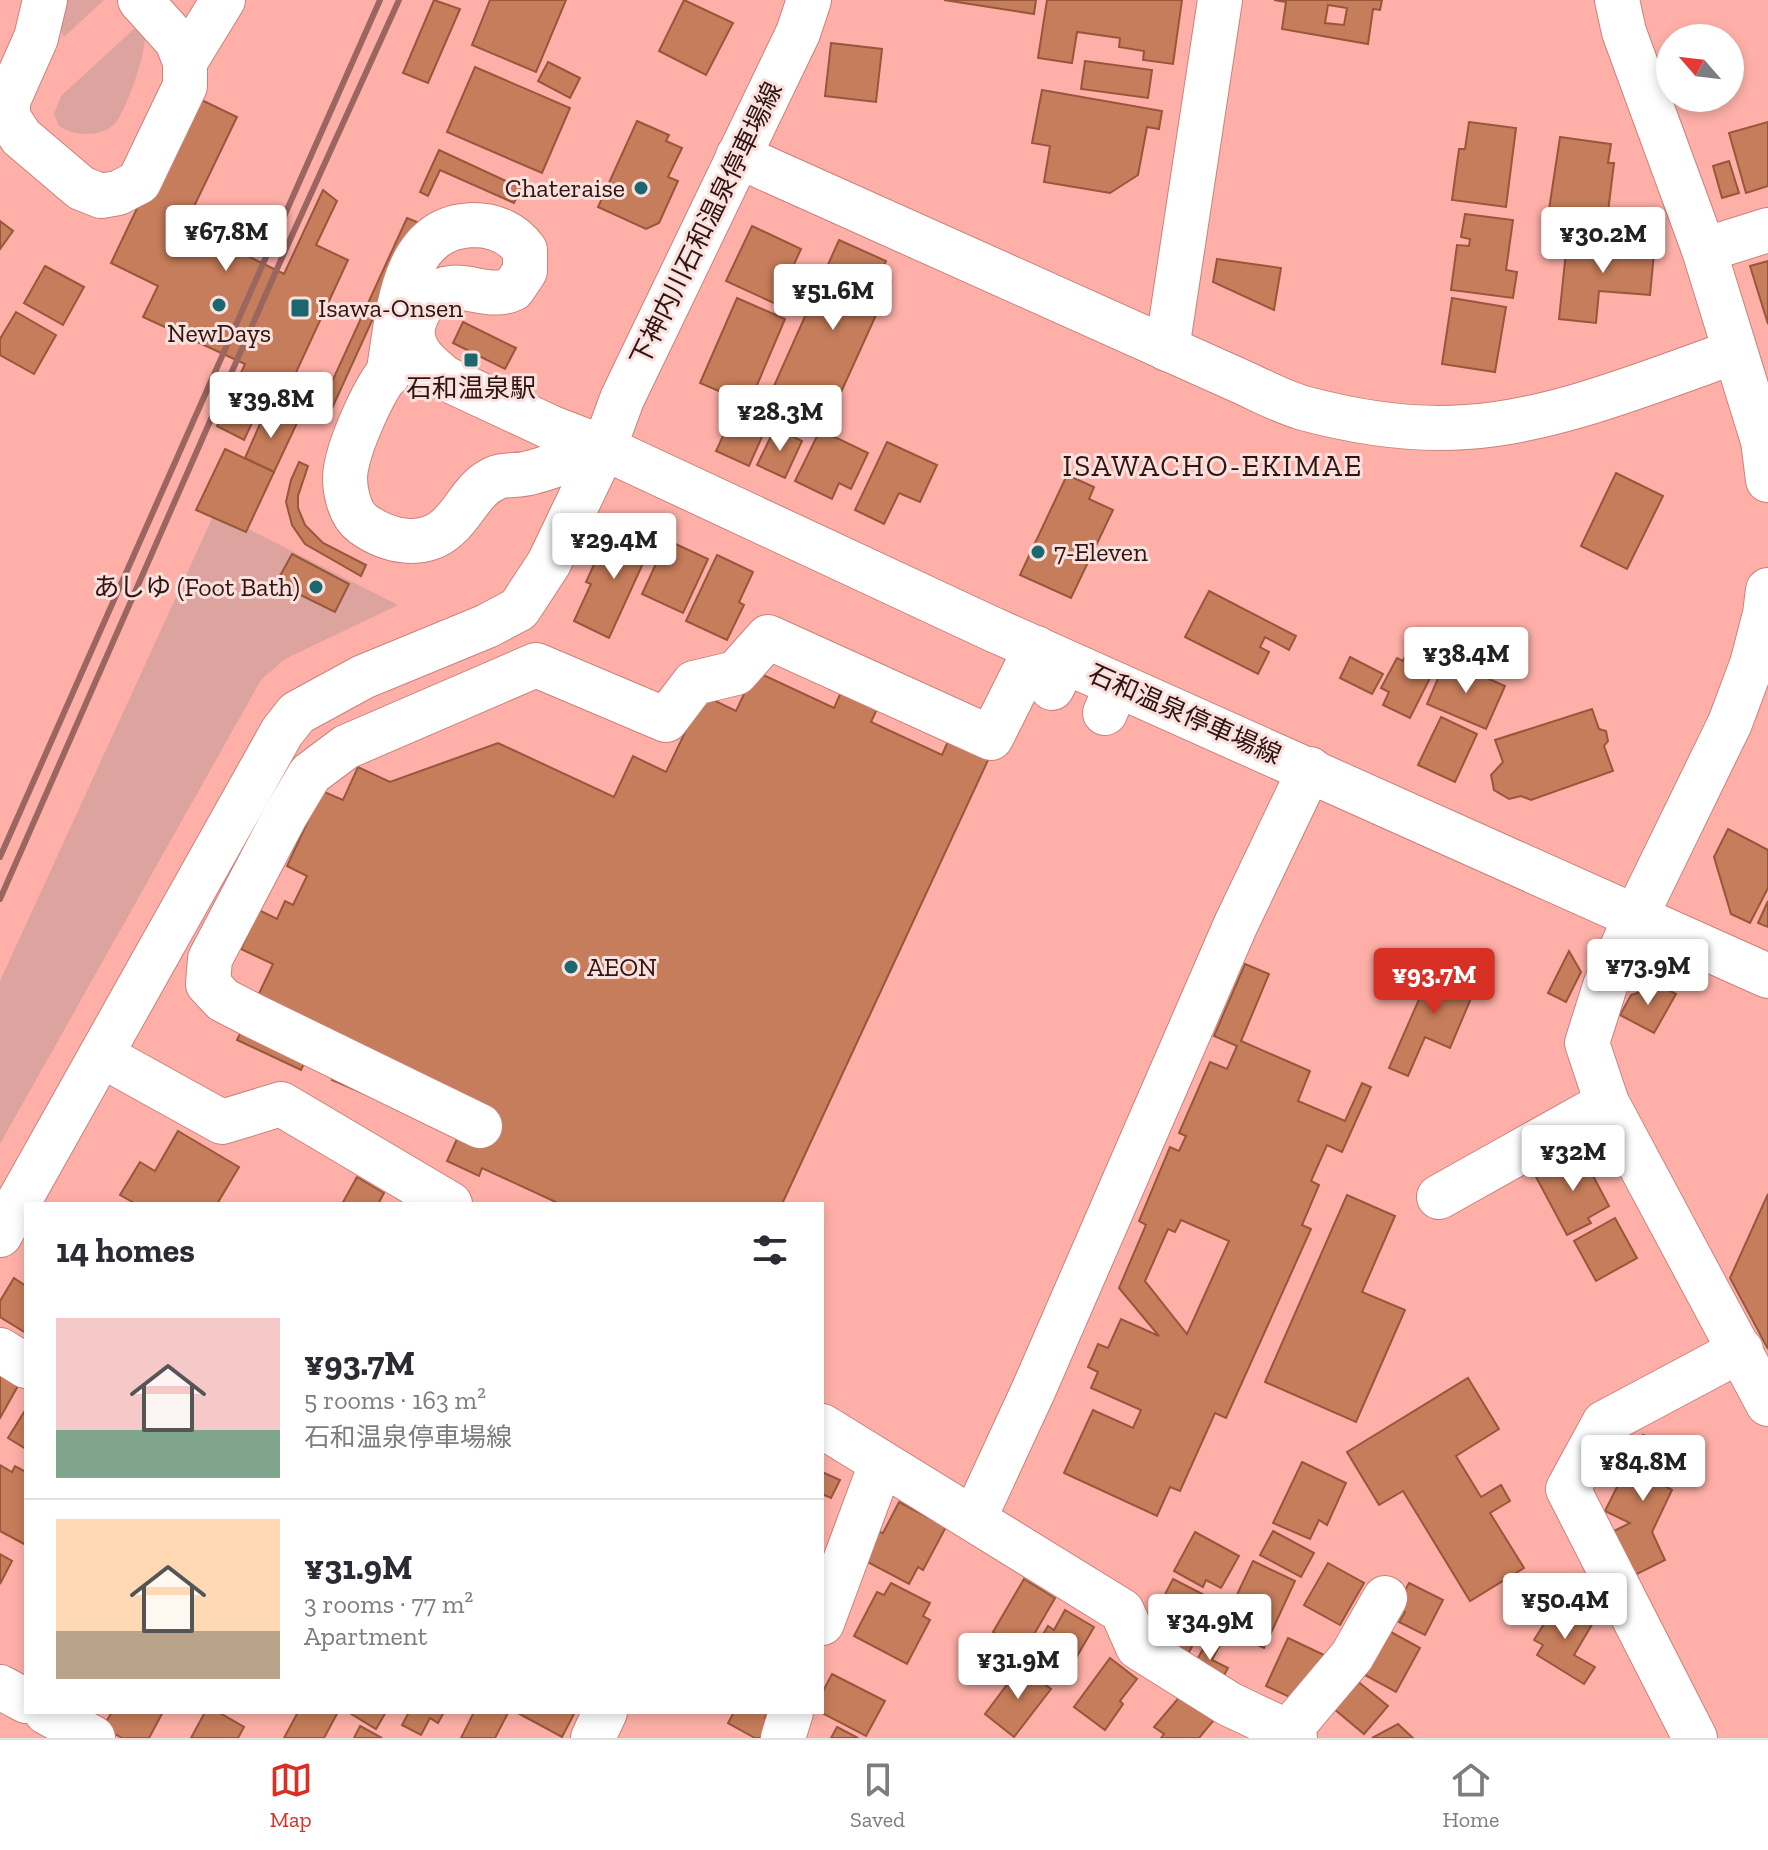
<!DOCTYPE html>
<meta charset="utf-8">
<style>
:root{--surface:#fff;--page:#f2f2f3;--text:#2b2b33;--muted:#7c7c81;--line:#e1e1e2;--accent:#d93025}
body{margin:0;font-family:"Zilla Slab","Noto Sans JP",serif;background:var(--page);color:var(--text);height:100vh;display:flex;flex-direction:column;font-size:30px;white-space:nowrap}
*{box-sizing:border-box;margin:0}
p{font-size:26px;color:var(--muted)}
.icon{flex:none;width:44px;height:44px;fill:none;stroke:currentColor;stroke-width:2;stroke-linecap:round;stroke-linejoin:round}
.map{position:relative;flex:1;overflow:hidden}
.details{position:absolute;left:24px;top:1202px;width:800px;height:512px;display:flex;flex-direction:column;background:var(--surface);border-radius:0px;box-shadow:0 4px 12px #0003}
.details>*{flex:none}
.needle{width:52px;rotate:298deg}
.buttons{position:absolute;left:1656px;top:24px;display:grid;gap:16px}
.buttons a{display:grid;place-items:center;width:88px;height:88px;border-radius:50%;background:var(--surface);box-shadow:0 4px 12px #0003;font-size:40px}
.price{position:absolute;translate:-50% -68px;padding:0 18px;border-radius:8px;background:#fff;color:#222;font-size:26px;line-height:52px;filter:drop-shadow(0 2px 4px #0008)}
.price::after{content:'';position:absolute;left:50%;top:48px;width:24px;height:18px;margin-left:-12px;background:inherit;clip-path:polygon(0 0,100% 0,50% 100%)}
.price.current{background:var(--accent);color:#fff}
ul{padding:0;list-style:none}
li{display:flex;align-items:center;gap:24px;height:200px;padding:0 32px}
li+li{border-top:2px solid var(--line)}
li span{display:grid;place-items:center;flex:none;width:224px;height:160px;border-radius:0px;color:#555}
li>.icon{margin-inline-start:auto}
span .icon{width:96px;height:96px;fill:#fffc;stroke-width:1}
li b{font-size:34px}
h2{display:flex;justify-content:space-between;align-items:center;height:96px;padding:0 32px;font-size:34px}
.dock{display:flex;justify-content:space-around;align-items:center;height:112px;border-top:2px solid var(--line);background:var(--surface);font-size:22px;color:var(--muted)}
.dock a{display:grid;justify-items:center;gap:4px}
.dock .current{color:var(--accent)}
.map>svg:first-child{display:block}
.green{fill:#dda49f}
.building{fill:#c67d5b;stroke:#96573a;stroke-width:2;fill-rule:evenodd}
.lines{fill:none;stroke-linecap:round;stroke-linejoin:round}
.minor-casing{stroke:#cb817a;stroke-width:46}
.major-casing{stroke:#cb817a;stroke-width:46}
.minor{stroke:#fff;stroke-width:44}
.major{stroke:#fff;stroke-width:44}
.rail{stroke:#9b6560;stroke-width:6}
.poi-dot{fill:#1b676f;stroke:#fae1de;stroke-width:3}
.labels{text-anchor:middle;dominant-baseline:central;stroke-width:6;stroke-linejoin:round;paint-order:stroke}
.poi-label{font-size:26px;fill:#301412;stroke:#fae1de;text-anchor:start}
.street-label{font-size:26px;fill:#301412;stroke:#fae1de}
.quarter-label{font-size:30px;letter-spacing:2px;fill:#301412;stroke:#fae1de}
</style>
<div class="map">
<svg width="1768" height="1738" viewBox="0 0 1768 1738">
<rect width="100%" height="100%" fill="#feb0a8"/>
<g class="green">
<path d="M62,0H104L64,37L58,26Z"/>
<path d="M135,28L144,32C149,48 127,106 117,121C104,138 75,137 59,126L54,114L61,96Z"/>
<path d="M215,512L398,605L285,659L261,680L0,1144V981Z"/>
</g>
<g class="building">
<path d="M434,0L460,9L428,83L403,73Z"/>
<path d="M490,0H566L536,72L472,45Z"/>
<path d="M684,0L733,23L706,75L659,51Z"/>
<path d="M944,0H1036L1034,14Z"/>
<path d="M1047,0H1182L1173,64L1143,60L1144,51L1119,47L1120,38L1077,32L1072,63L1038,58Z"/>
<path d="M1274,0H1382L1380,10L1373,9L1368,44L1282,29L1286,2ZM1328,5L1347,8L1344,25L1325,23Z"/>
<path d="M831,43L882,49L876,102L825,96Z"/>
<path d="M1085,61L1152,70L1148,98L1081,89Z"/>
<path d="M548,62L580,78L570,98L538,81Z"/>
<path d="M475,67L570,108L542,173L447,132Z"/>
<path d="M1042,90L1162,111L1159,129L1147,127L1138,175L1110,193L1044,182L1050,146L1032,143Z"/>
<path d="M191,95L237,117L185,225L284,274L323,190L337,201L316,245L348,260L281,405L262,402L244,440L217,426L245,364L143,317L158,286L111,263Z"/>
<path d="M637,121L669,135L666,141L682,148L668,177L678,181L659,223L646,229L598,207Z"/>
<path d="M1469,122L1516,128L1506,207L1452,200L1459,149H1465Z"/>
<path d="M1768,122V186L1746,193L1729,133Z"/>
<path d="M1560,137L1611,144L1608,163H1614L1608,212L1600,211L1598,224L1548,216Z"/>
<path d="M439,150L521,188L514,203L440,170L428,196L420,192Z"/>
<path d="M1729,161L1739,193L1722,198L1713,166Z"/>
<path d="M1465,214L1513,220L1506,270L1517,272L1513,298L1451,290L1457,245L1469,246L1470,239L1461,237Z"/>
<path d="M407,218L417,222L329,415L319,410Z"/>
<path d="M0,221L13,231L0,249Z"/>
<path d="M752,226L801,249L776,304L726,281Z"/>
<path d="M1613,239L1655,243L1650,295L1599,291L1596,323L1559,319L1567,242L1612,246Z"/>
<path d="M839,240L886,261L879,277L891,282L828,421L770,395Z"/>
<path d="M1217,259L1281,268L1274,310L1213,282Z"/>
<path d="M1768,261V324L1750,266Z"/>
<path d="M45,266L84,287L63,325L24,303Z"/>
<path d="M737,298L785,319L749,404L700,383Z"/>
<path d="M1452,298L1506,307L1495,372L1442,364Z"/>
<path d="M16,312L56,335L34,374L0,355V339Z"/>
<path d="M463,322L516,348L505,369L453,343Z"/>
<path d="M737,406L769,421L749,466L716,451Z"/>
<path d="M267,408L297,423L274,472L245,458Z"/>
<path d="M775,428L802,441L785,478L757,465Z"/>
<path d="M820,430L868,453L851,489L839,483L832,499L795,481Z"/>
<path d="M887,442L937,465L920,502L899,493L884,524L855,510Z"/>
<path d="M225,449L274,472L246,532L196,510Z"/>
<path d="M299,462L308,466L298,496V508L305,525L323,543L366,565L361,576L305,544L292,525L286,502L291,480Z"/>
<path d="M1616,473L1663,496L1627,569L1581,546Z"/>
<path d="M1067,475L1094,487L1089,499L1113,510L1071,598L1020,575Z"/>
<path d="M660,526L609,638L574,621L591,584L586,582L603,545Z"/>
<path d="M667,540L708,559L683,613L642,594Z"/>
<path d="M292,554L349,584L335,612L276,583Z"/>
<path d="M717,555L753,572L739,602L744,605L727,640L686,621Z"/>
<path d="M1209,591L1296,636L1289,650L1265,637L1260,647L1269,652L1258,674L1185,637Z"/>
<path d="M1408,650L1437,664L1410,718L1383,705L1389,692L1381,688L1397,658L1403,661Z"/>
<path d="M1350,657L1383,674L1372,694L1340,678Z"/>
<path d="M1446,660L1505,686L1486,729L1427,704Z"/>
<path d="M755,671L834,708L846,681L882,698L871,722L942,755L949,739L989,758L782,1204H560L482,1168L479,1176L447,1161L462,1128L365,1094L332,1080L339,1064L310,1051L301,1070L237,1040L273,964L241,949L259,910L277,919L285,901L293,905L307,876L287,866L322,791L343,800L358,767L390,782L498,743L614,797L633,756L666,772L703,695L736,711Z"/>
<path d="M1592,709L1599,729L1606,731L1608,741L1604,746L1613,771L1531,800L1521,796L1509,799L1494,790L1491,775L1503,762L1495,740Z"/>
<path d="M1441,717L1477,734L1455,782L1418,765Z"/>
<path d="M1728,829L1768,850V888L1750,923L1731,914L1714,857Z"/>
<path d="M1768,901V927L1758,923Z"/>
<path d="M1569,951L1581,972L1566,1002L1548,993Z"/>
<path d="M1245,964L1269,974L1241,1041L1310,1071L1298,1101L1345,1121L1362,1083L1371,1087L1342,1152L1327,1145L1311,1181L1319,1185L1302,1225L1311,1229L1226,1418L1215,1413L1180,1491L1170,1487L1157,1516L1064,1473L1093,1410L1133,1428L1141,1410L1091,1388L1098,1372L1088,1367L1098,1344L1108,1348L1121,1319L1159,1336L1119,1288L1146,1225L1139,1221L1170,1147L1179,1151L1186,1136L1179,1133L1210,1062L1227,1069L1237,1046L1214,1036ZM1181,1220L1229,1241L1187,1334L1145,1281L1168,1229L1175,1232Z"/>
<path d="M1434,965L1477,984L1450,1048L1425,1037L1408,1076L1389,1068Z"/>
<path d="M1659,985L1676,994L1654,1033L1620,1015L1631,995Z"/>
<path d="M178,1131L239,1167L217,1204H136L120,1195L140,1162L155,1171Z"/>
<path d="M1581,1153L1609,1206L1588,1218L1591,1223L1567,1235L1536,1177Z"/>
<path d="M357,1177L384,1193L378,1204H342Z"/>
<path d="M1768,1194V1349L1730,1278Z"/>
<path d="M1347,1195L1395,1216L1362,1292L1405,1310L1356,1422L1265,1382Z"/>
<path d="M1615,1218L1637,1258L1596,1281L1574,1241Z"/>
<path d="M14,1278L26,1286V1333L0,1317V1301Z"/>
<path d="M0,1373L19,1384L0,1418Z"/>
<path d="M1468,1378L1499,1429L1456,1456L1481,1497L1501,1485L1510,1501L1490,1513L1524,1568L1470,1601L1403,1491L1379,1505L1347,1452Z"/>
<path d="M26,1409V1449L8,1438Z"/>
<path d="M1643,1435L1679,1453L1663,1485L1672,1490L1652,1532L1665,1560L1635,1575L1614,1531L1630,1523L1605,1511Z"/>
<path d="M1302,1462L1346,1483L1327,1525L1319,1520L1310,1539L1273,1523Z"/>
<path d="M0,1465L12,1472L15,1466L26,1472V1545L0,1531Z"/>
<path d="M822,1472L840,1480L831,1498L822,1494Z"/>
<path d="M899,1502L946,1527L923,1570L918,1567L909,1584L862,1559L877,1531L883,1533Z"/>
<path d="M1273,1531L1314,1553L1301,1577L1260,1555Z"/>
<path d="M1195,1532L1239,1556L1221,1588L1206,1580L1203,1587L1174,1571Z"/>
<path d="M0,1554L12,1561L0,1584Z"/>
<path d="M1253,1561L1295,1581L1264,1648L1221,1628Z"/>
<path d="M1328,1563L1364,1583L1340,1625L1304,1605Z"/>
<path d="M1024,1579L1055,1598L1025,1650L993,1632Z"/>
<path d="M1173,1579L1216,1601L1186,1658L1143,1636Z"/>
<path d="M891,1583L930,1603L923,1616L930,1620L907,1664L854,1636L877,1592L884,1595Z"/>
<path d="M1409,1583L1443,1600L1425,1635L1399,1622L1405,1612L1396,1607Z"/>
<path d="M1559,1600L1594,1621L1574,1655L1595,1667L1584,1684L1537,1655L1543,1645L1534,1640Z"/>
<path d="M1065,1610L1094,1627L1069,1670L1034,1650L1048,1626L1054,1630Z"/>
<path d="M1389,1631L1420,1648L1396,1692L1365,1675Z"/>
<path d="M1211,1634L1223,1639L1212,1660L1228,1668L1219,1685L1191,1671Z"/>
<path d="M1288,1638L1324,1655L1294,1699L1266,1686Z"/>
<path d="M1110,1658L1137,1679L1120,1701L1123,1704L1105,1730L1074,1707Z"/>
<path d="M1021,1666L1051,1689L1014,1737L985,1714Z"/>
<path d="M832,1674L885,1701L866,1736L820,1712L822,1693Z"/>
<path d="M1356,1680L1388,1706L1364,1734L1333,1708Z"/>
<path d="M1182,1694L1214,1720L1199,1738H1161L1164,1734L1154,1727Z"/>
<path d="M112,1712H163L149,1738H122L103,1727Z"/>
<path d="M205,1712H218L244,1727L238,1738H191Z"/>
<path d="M298,1712H338L324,1738H284Z"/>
<path d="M348,1712H386L376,1729Z"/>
<path d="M409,1712H444L438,1723L430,1718L421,1735L402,1725Z"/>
<path d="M474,1712H506L508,1713L495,1738H461Z"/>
<path d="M516,1712H575L562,1737Z"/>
<path d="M734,1712H768L765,1718L770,1721L761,1738H755L728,1723Z"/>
<path d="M1398,1724L1413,1738H1372Z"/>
<path d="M360,1726L382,1738H354Z"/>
<path d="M837,1727L858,1738H831Z"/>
</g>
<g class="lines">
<defs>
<g id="minor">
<path d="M45,0L36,38L8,101V117L21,137L81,188L101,196L118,193L139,182L185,86V62L177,41L140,0"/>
<path d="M1617,0L1624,32L1704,250L1763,441L1768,480"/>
<path d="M185,62L223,0"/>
<path d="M738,156L1242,382C1262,391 1282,402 1303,408C1355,422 1412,431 1466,427C1553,422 1652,381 1734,352"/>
<path d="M1704,250L1768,230"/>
<path d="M1167,349L1220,0"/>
<path d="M408,361L552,428L604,448C579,456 554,467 529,473C519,476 508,474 498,477C473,486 466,512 447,528C423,549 388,542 363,524C348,513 343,485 346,468C351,441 374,388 392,368C397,364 402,362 408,361Z"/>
<path d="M388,375C398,322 398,227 473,225C494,225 513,233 525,250V271L513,289C485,302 457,274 430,297C422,304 417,312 414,323C408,346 424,361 440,374"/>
<path d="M1768,590L1765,614L1752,664L1730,723L1636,916L1605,986L1587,1043L1607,1103L1768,1404"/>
<path d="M1052,688L1065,662"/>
<path d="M1105,713L1117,685"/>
<path d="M101,1055L222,1122L281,1104L450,1204"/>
<path d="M480,1126L254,1016L223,1000L208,984L210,959L285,816L310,774L346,747L536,665L666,720L694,683L736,673L768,637L991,738L1036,648"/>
<path d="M1439,1197L1607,1103"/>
<path d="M0,1235L282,732L297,713L363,677L487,626L519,609L549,563L604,448"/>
<path d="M0,1350L26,1366"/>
<path d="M822,1426L1122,1611L1138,1647L1229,1704L1288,1732L1295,1738"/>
<path d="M974,1519L1034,1389L1236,924L1310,769"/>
<path d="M822,1623L881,1464"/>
<path d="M0,1687L26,1701"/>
<path d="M46,1712L93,1738"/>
<path d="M1288,1732L1352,1656L1385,1598"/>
<path d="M593,1738L605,1712"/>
<path d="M783,1738L791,1712"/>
<path d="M1695,1738L1568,1489L1604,1423L1741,1350"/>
</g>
<path id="major" d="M809,0L798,33L622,399L604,448L990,628L1768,976"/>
</defs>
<use href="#minor" class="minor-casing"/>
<use href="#major" class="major-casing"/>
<use href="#minor" class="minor"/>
<use href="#major" class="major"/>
<g class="rail">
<path d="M0,857L380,0"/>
<path d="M0,899L284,253L399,0"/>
</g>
</g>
<g class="poi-dot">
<circle cx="641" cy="188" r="8"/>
<circle cx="219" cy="305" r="8"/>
<rect x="290" y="298" width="20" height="20" rx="4"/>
<rect x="463" y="352" width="16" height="16" rx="4"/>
<circle cx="1038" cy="552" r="8"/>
<circle cx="316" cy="587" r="8"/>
<circle cx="571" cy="967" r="8"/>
</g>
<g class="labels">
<g class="poi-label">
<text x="625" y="188" text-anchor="end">Chateraise</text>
<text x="318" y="308">Isawa-Onsen</text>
<text x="219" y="333" text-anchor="middle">NewDays</text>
<text x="471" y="388" text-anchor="middle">石和温泉駅</text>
<text x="1054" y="552">7-Eleven</text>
<text x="300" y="587" text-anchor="end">あしゆ (Foot Bath)</text>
<text x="587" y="967">AEON</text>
</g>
<g class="street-label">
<text transform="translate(706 224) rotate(-64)">下神内川石和温泉停車場線</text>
<text transform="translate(1185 714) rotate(24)">石和温泉停車場線</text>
</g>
<g class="quarter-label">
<text x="1213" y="466">ISAWACHO-EKIMAE</text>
</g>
</g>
</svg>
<div class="buttons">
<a><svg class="needle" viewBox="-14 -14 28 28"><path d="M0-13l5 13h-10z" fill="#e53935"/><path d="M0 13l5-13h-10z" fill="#7c7c81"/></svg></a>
</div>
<b class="price" style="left:226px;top:273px">¥67.8M</b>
<b class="price" style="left:1603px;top:275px">¥30.2M</b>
<b class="price" style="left:833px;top:332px">¥51.6M</b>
<b class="price" style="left:271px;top:440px">¥39.8M</b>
<b class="price" style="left:780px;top:453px">¥28.3M</b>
<b class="price" style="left:614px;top:581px">¥29.4M</b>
<b class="price" style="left:1466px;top:695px">¥38.4M</b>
<b class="price" style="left:1648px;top:1007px">¥73.9M</b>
<b class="price current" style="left:1434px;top:1016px">¥93.7M</b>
<b class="price" style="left:1573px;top:1193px">¥32M</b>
<b class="price" style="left:1643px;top:1503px">¥84.8M</b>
<b class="price" style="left:1565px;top:1641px">¥50.4M</b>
<b class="price" style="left:1210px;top:1662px">¥34.9M</b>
<b class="price" style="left:1018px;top:1701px">¥31.9M</b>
<section class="details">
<h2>14 homes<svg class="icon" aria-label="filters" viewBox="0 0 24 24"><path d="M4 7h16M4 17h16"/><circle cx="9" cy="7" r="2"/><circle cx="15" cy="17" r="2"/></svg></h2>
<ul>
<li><span style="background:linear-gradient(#f6c9c9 70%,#7fa58c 0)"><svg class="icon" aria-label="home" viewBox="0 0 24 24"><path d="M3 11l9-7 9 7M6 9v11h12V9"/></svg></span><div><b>¥93.7M</b><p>5 rooms · 163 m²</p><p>石和温泉停車場線</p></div></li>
<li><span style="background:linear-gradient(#ffd9b3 70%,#b9a48a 0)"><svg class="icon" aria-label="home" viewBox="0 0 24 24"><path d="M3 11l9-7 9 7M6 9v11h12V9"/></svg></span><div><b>¥31.9M</b><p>3 rooms · 77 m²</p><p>Apartment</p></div></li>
</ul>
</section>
</div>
<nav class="dock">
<a class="current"><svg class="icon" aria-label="map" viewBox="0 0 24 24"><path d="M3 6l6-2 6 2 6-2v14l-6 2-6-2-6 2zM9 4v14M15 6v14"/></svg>Map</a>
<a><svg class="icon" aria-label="saved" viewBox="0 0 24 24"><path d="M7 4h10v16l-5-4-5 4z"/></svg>Saved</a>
<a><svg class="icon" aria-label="home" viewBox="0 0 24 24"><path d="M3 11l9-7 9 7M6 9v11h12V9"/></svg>Home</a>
</nav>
